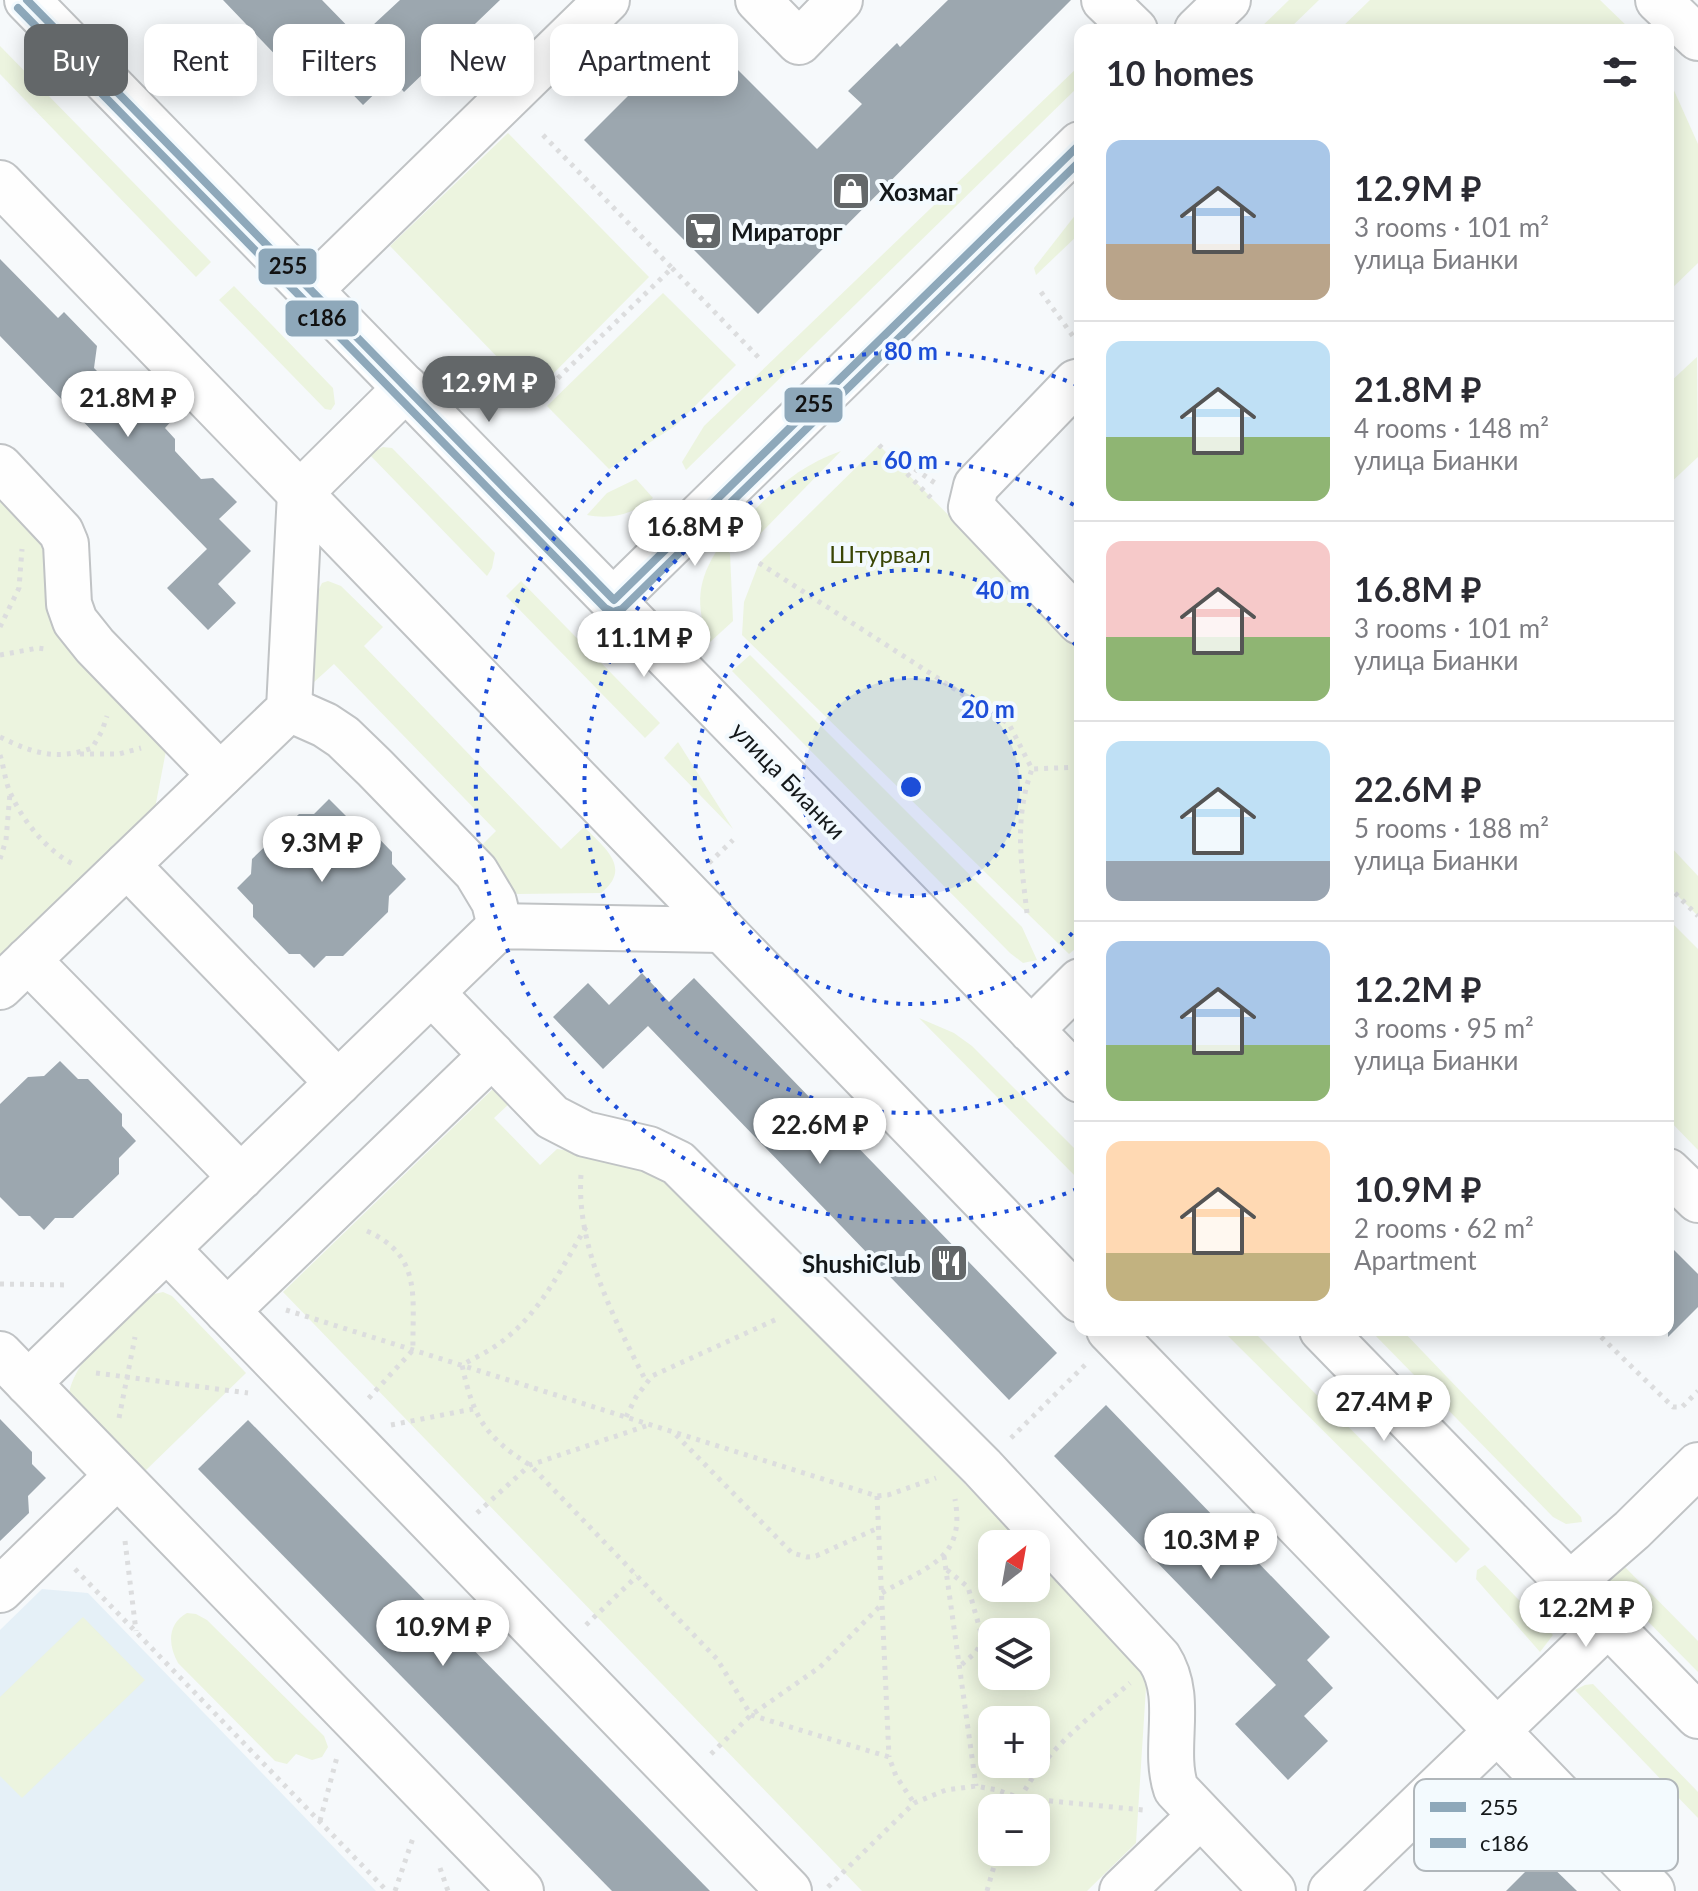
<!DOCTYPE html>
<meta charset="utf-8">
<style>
:root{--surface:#fff;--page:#f7f7f7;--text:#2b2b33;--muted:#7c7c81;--line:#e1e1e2;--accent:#636769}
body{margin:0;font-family:Lato,sans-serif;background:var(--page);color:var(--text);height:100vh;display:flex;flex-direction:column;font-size:30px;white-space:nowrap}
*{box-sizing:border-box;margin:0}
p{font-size:26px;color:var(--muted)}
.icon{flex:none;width:44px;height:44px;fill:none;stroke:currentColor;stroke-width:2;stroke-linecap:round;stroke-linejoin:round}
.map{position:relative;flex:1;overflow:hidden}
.drawer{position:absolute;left:1074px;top:24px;width:600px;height:1312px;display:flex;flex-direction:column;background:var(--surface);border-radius:16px;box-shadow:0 4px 20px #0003}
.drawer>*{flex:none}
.top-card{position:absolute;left:24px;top:24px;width:760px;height:72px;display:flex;gap:16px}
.needle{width:52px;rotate:31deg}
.buttons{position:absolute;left:978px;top:1530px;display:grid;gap:16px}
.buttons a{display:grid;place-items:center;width:72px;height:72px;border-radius:16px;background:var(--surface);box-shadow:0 4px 20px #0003;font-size:40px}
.price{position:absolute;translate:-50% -68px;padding:0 18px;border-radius:28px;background:#fff;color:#222;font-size:26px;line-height:52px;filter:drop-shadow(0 2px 4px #0008)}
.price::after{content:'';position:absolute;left:50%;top:48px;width:24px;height:18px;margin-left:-12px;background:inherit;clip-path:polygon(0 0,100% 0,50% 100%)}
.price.current{background:var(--accent);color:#fff}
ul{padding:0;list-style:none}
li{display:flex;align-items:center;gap:24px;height:200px;padding:0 32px}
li+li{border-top:2px solid var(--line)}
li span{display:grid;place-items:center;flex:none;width:224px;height:160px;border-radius:16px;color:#555}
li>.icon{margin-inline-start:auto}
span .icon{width:96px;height:96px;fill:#fffc;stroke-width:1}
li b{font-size:34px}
h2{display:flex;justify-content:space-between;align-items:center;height:96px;padding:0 32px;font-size:34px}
.chip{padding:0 28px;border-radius:16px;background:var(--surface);box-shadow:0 4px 20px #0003;font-size:28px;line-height:72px}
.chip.current{background:var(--accent);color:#fff}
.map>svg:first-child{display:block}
.built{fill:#e5f0f7}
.green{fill:#ecf4df;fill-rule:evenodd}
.building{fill:#9ca7af}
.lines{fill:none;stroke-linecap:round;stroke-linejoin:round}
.minor-casing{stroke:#c0c3c5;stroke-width:48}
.path{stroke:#dcddde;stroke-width:5;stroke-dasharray:4 6;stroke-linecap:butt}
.minor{stroke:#fefefe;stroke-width:44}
.bus-1-casing{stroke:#f3fafe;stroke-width:14}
.bus-2-casing{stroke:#f3fafe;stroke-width:14}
.bus-1{stroke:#8ea8ba;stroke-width:8}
.bus-2{stroke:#8ea8ba;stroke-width:8}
.ring{fill:none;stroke:#1d4ed8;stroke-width:4;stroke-dasharray:4 8}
.labels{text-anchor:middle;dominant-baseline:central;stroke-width:8;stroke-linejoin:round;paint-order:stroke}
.poi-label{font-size:24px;font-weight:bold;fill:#14181a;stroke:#f3fafe;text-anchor:start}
.park-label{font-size:24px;fill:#3a4605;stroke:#f3fafe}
.street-label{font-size:24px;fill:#14181a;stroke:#f3fafe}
.key{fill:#f3fafe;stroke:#b0b6ba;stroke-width:2}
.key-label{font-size:22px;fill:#14181a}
.centre{fill:#1d4ed8;stroke:#f3fafe;stroke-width:4}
.ring-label{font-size:24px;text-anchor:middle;font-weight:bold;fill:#1d4ed8;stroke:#f3fafe;stroke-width:8;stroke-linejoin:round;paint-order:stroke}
.line-badge{stroke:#f3fafe;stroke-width:3}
.pale-badge-label{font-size:22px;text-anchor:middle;font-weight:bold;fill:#111}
</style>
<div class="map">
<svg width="1698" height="1891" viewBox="0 0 1698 1891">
<rect width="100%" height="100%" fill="#f6f9fb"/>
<path class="built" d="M42,1589L88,1593L376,1891H0V1630Z"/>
<g class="green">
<path d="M1289,0H1319L1288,30H1258Z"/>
<path d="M1370,0H1600L1631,30H1339Z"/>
<path d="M0,46L211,262L196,277L0,74Z"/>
<path d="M1080,65V85L686,470L682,462L704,426Z"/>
<path d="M1668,77L1698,144V263L1668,292Z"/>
<path d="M508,133L649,277L533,394L390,246Z"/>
<path d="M1080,209V233L1036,275L1034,268Z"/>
<path d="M234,286L333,388L335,404L331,410L325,409L219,300Z"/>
<path d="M663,293L736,365L675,426L609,469L547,406Z"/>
<path d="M1697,357L1698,457L1668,485V384Z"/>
<path d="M879,445L1080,648V945L1069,954L742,635L744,602L759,563Z"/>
<path d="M383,447L392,448L495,553L492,568L487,576L369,454Z"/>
<path d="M841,451L759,535L742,523C772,491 800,465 841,451Z"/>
<path d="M636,479L653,498C634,514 611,520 587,515L607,493Z"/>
<path d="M0,483L51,535L53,604L169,735L152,824L0,977Z"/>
<path d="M719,547L730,553L733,621L709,643C695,604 697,581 719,547Z"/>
<path d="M328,581L341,586L383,627L364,646L561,849L584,827C604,847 633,868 601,893L517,894L476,851L496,831L334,664L313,683L316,595L322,583Z"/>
<path d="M521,581L660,723L645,738L506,596Z"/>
<path d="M750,655L1022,927L1037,960L1023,963L1010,953L732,671Z"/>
<path d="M678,742L733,829L664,758Z"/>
<path d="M1668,844L1698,876V916L1668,886Z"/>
<path d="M1668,919L1698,949V1150L1668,1119Z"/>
<path d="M919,1018L954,1033L972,1046L1080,1154V1181Z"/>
<path d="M496,1086L511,1102L494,1118L540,1165L557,1149L654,1163L1023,1544H992V1588H1036V1557L1147,1672L1136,1843L1087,1891H862L283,1292ZM992,1632H1036V1676H992ZM992,1720H1036V1764H992ZM992,1808H1036V1852H992Z"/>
<path d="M163,1292L172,1296L246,1373L145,1471L69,1393C77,1354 123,1322 150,1295Z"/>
<path d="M1222,1330H1252L1470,1549L1456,1563Z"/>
<path d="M1370,1330H1402L1581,1517L1582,1522L1566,1524L1553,1517Z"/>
<path d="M1615,1557L1698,1641V1672L1606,1579Z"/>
<path d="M1485,1565L1553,1635L1540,1652L1476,1579L1477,1570Z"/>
<path d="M187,1613L196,1614L207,1620L324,1736L328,1747L322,1757L312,1760L296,1754L287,1764L275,1761L178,1663C168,1645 167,1624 187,1613Z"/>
<path d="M83,1617L145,1680L22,1798L0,1776V1697Z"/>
<path d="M1593,1684L1698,1792V1818L1575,1690L1585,1685Z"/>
</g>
<g class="building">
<path d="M223,0H322L359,38L400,0H500L404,92L391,78L363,105L329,70L309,90Z"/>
<path d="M948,0H1071L758,314L584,140L683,41L720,78L733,65L817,149L862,104L848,91L897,43L900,47Z"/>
<path d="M0,259L58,318L64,312L97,346L94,368L113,387L124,386L136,399L147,388L175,417L165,428L175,439V451L201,479L213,478L237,502L219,519L251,551L218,584L236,603L208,630L167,588L207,549L0,336Z"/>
<path d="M329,799L347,817H358L392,852V864L406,879L389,896L388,912L343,956H326L314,968L300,954H289L253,917V905L237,888L251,874L252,859L299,814H314Z"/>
<path d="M642,973L669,1002L694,978L1057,1353L1009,1400L648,1026L603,1069L553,1017L588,983L609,1005Z"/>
<path d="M60,1061L78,1079H88L122,1114V1126L136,1141L119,1158V1174L73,1218H55L44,1230L30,1216H19L0,1197V1104L28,1077L44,1076Z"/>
<path d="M1668,1244L1698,1274V1307L1668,1337Z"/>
<path d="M1106,1405L1330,1637L1307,1660L1333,1688L1304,1716L1328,1741L1288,1780L1235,1724L1276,1685L1054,1456Z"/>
<path d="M0,1419L32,1452V1464L46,1478L28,1496L29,1513L0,1541Z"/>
<path d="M248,1420L710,1891H612L198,1469Z"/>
<path d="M1541,1856L1577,1891H1506Z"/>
</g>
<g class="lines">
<defs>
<g id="minor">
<path d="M27,0L1080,1080"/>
<path d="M758,0L799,42L840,0"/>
<path d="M1104,0L1135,30"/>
<path d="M1658,0L1698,38"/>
<path d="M1197,30L1228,0"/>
<path d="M0,183L1080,1300"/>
<path d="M310,290L607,0"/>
<path d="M1080,381L1076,382L976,486L971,507L1080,622"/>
<path d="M0,467L61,532L66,544L69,604L75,621L95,646L220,775"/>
<path d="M614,600L1080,144"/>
<path d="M289,709L325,725L343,737L375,768L476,872L494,902L500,926"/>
<path d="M127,865L338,1083"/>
<path d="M28,960L241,1177"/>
<path d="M0,987L289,709L300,493L406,388"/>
<path d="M432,993L552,1117L585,1134L649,1149L678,1163L982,1467L1159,1658C1185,1698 1162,1747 1176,1789L1273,1891"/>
<path d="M1031,1030L1080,981"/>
<path d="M1668,1171L1698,1200"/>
<path d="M167,1249L789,1891"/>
<path d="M227,1311L492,1055"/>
<path d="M1109,1330L1652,1891"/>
<path d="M1322,1330L1698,1716"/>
<path d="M0,1354L521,1891"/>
<path d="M28,1383L500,926L722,930"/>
<path d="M1569,1585L1632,1530L1698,1465"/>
<path d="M0,1590L117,1476"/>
<path d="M1122,1891L1200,1816"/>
<path d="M1331,1891L1608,1624"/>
</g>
</defs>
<use href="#minor" class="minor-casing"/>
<g class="path">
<path d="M672,268L761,360"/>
<path d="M1041,292L1078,343"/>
<path d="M529,406L672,268L542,134"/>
<path d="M879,445L933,500"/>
<path d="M890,452L938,485"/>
<path d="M759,563L1009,724L1032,769L1080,767"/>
<path d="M0,627L19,588L22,549"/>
<path d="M0,655L38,648L46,649"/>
<path d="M0,737C33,753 56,761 92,748L102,731L107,716"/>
<path d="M80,754H119L141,748"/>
<path d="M0,755C4,767 5,781 10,792C22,820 46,850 73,864"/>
<path d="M0,859L6,840L10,793"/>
<path d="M709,863L733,840"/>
<path d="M1668,886L1698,916"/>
<path d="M1027,913C1021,861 1014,819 1032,769"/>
<path d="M581,1175C576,1246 614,1319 646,1381"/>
<path d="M586,1227C562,1267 542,1310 505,1339C492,1350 476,1357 462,1365C473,1417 485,1437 530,1465L717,1659L751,1715L889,1757L896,1776L914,1803"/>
<path d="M367,1231C423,1256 412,1298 413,1350L368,1399"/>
<path d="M0,1284L70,1285"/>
<path d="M286,1310L877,1496L888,1495L936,1478"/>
<path d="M1594,1330L1673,1407H1682L1698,1391"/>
<path d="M96,1373L248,1393"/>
<path d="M626,1417L636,1397L652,1376L777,1319"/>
<path d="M119,1418L135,1337"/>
<path d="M391,1425L473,1409"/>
<path d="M676,1435L792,1553L807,1557L816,1556L878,1528"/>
<path d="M1011,1438L1086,1364"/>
<path d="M877,1496L889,1757"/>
<path d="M477,1513L530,1465L649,1425"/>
<path d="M125,1541L136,1631"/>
<path d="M944,1556L976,1786"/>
<path d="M75,1569L387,1891"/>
<path d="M947,1570L968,1587L981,1633L980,1645L976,1652L959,1667"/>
<path d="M882,1593C927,1566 966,1560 955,1499"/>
<path d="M586,1625L637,1576"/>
<path d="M711,1754L751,1715L820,1667L882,1604"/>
<path d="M1016,1808C1039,1754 1087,1720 1130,1683"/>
<path d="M320,1821L337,1757"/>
<path d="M440,1868L448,1891"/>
<path d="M828,1887L914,1803L946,1790L976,1786L997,1790L1020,1798L1143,1810"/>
<path d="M395,1891L414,1835"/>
<path d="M987,1891L998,1852"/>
</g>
<use href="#minor" class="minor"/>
<defs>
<path id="bus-1" d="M27,0L614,600L1080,144"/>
<path id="bus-2" d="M18,8L605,608L613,612L622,609L1080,161"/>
</defs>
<use href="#bus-1" class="bus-1-casing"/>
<use href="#bus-2" class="bus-2-casing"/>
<use href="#bus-1" class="bus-1"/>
<use href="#bus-2" class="bus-2"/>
</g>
<circle cx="911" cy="787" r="109" fill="#1d4ed8" fill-opacity=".12"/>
<g class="ring">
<circle cx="911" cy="787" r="109"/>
<path d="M1080 924A217 217 0 1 1 1080 650"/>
<path d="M1079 1066A326 326 0 1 1 1079 508"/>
<path d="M1077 1189A435 435 0 1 1 1077 385"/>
</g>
<defs>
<symbol id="shop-square" viewBox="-11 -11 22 22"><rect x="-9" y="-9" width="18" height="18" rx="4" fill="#636769" stroke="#f3fafe"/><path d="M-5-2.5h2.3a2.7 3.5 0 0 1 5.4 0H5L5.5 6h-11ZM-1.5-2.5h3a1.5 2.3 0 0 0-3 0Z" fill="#fff"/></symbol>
<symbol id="supermarket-square" viewBox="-11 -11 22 22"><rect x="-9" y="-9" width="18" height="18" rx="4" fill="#636769" stroke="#f3fafe"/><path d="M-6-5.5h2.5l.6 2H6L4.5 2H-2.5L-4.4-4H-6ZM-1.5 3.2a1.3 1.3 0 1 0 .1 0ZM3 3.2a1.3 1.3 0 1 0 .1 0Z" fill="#fff"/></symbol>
<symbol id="restaurant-square" viewBox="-11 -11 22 22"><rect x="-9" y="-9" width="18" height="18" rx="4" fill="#636769" stroke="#f3fafe"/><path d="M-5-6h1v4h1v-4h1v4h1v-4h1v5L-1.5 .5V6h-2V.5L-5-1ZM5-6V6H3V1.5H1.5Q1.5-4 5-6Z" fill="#fff"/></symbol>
</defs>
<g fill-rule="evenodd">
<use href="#shop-square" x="829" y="169" width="44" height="44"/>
<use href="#supermarket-square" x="681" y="209" width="44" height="44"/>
<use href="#restaurant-square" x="927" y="1241" width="44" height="44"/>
</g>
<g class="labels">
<g class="poi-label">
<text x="879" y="191">Хозмаг</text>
<text x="731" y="231">Мираторг</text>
<text x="921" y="1263" text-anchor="end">ShushiClub</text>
</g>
<g class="park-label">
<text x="880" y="553">Штурвал</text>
</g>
<g class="street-label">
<text transform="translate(789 780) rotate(46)">улица Бианки</text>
</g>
</g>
<rect x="1414" y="1779" width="264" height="92" rx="12" class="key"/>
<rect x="1430" y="1802" width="36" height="10" fill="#8ea8ba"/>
<rect x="1430" y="1838" width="36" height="10" fill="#8ea8ba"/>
<g class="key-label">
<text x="1480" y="1815">255</text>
<text x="1480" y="1851">с186</text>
</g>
<circle cx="911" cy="787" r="12" class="centre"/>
<g class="ring-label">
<text x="911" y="360">80 m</text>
<text x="911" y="469">60 m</text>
<text x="1003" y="599">40 m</text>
<text x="988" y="718">20 m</text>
</g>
<g class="line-badge">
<rect x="257" y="247" width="61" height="39" rx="8" fill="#8ea8ba"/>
<rect x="284" y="299" width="76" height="39" rx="8" fill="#8ea8ba"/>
<rect x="783" y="386" width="61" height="38" rx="8" fill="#8ea8ba"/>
</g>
<g class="pale-badge-label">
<text x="288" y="274">255</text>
<text x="322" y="326">с186</text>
<text x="814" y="412">255</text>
</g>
</svg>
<div class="buttons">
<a><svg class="needle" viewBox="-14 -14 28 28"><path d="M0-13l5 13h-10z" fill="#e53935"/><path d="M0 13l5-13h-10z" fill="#7c7c81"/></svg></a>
<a><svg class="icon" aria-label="layers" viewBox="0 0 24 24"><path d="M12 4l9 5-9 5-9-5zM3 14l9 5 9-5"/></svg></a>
<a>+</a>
<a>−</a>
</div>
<b class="price current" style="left:489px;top:424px">12.9M ₽</b>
<b class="price" style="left:128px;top:439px">21.8M ₽</b>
<b class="price" style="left:695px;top:568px">16.8M ₽</b>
<b class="price" style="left:644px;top:679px">11.1M ₽</b>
<b class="price" style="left:322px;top:884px">9.3M ₽</b>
<b class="price" style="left:820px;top:1166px">22.6M ₽</b>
<b class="price" style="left:1384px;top:1443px">27.4M ₽</b>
<b class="price" style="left:1211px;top:1581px">10.3M ₽</b>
<b class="price" style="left:1586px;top:1649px">12.2M ₽</b>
<b class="price" style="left:443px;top:1668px">10.9M ₽</b>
<div class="top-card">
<a class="chip current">Buy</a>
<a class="chip">Rent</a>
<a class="chip">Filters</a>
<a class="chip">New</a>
<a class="chip">Apartment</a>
</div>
<section class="drawer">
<h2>10 homes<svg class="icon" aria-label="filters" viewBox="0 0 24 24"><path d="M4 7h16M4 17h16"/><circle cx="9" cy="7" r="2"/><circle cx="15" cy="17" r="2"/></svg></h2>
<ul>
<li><span style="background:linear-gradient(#a9c7e8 65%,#b9a48a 0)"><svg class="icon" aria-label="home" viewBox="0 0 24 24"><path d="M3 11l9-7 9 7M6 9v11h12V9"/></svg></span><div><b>12.9M ₽</b><p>3 rooms · 101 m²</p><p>улица Бианки</p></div></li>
<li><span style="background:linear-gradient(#bfe0f5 60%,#8fb573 0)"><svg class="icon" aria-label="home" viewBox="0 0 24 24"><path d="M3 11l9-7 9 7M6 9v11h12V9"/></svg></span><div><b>21.8M ₽</b><p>4 rooms · 148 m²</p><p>улица Бианки</p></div></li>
<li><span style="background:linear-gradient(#f6c9c9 60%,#8fb573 0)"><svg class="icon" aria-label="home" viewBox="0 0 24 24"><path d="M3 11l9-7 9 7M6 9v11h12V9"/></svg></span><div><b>16.8M ₽</b><p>3 rooms · 101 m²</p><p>улица Бианки</p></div></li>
<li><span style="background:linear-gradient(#bfe0f5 75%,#9aa5b1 0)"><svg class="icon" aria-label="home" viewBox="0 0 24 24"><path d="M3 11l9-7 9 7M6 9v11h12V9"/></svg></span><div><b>22.6M ₽</b><p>5 rooms · 188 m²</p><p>улица Бианки</p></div></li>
<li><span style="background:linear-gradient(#a9c7e8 65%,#8fb573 0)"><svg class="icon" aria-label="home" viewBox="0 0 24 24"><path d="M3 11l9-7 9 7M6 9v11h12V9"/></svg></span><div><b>12.2M ₽</b><p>3 rooms · 95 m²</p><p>улица Бианки</p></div></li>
<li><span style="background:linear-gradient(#ffd9b3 70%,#c2b280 0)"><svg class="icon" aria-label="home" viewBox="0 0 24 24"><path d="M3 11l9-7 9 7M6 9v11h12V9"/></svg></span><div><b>10.9M ₽</b><p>2 rooms · 62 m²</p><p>Apartment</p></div></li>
</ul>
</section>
</div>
